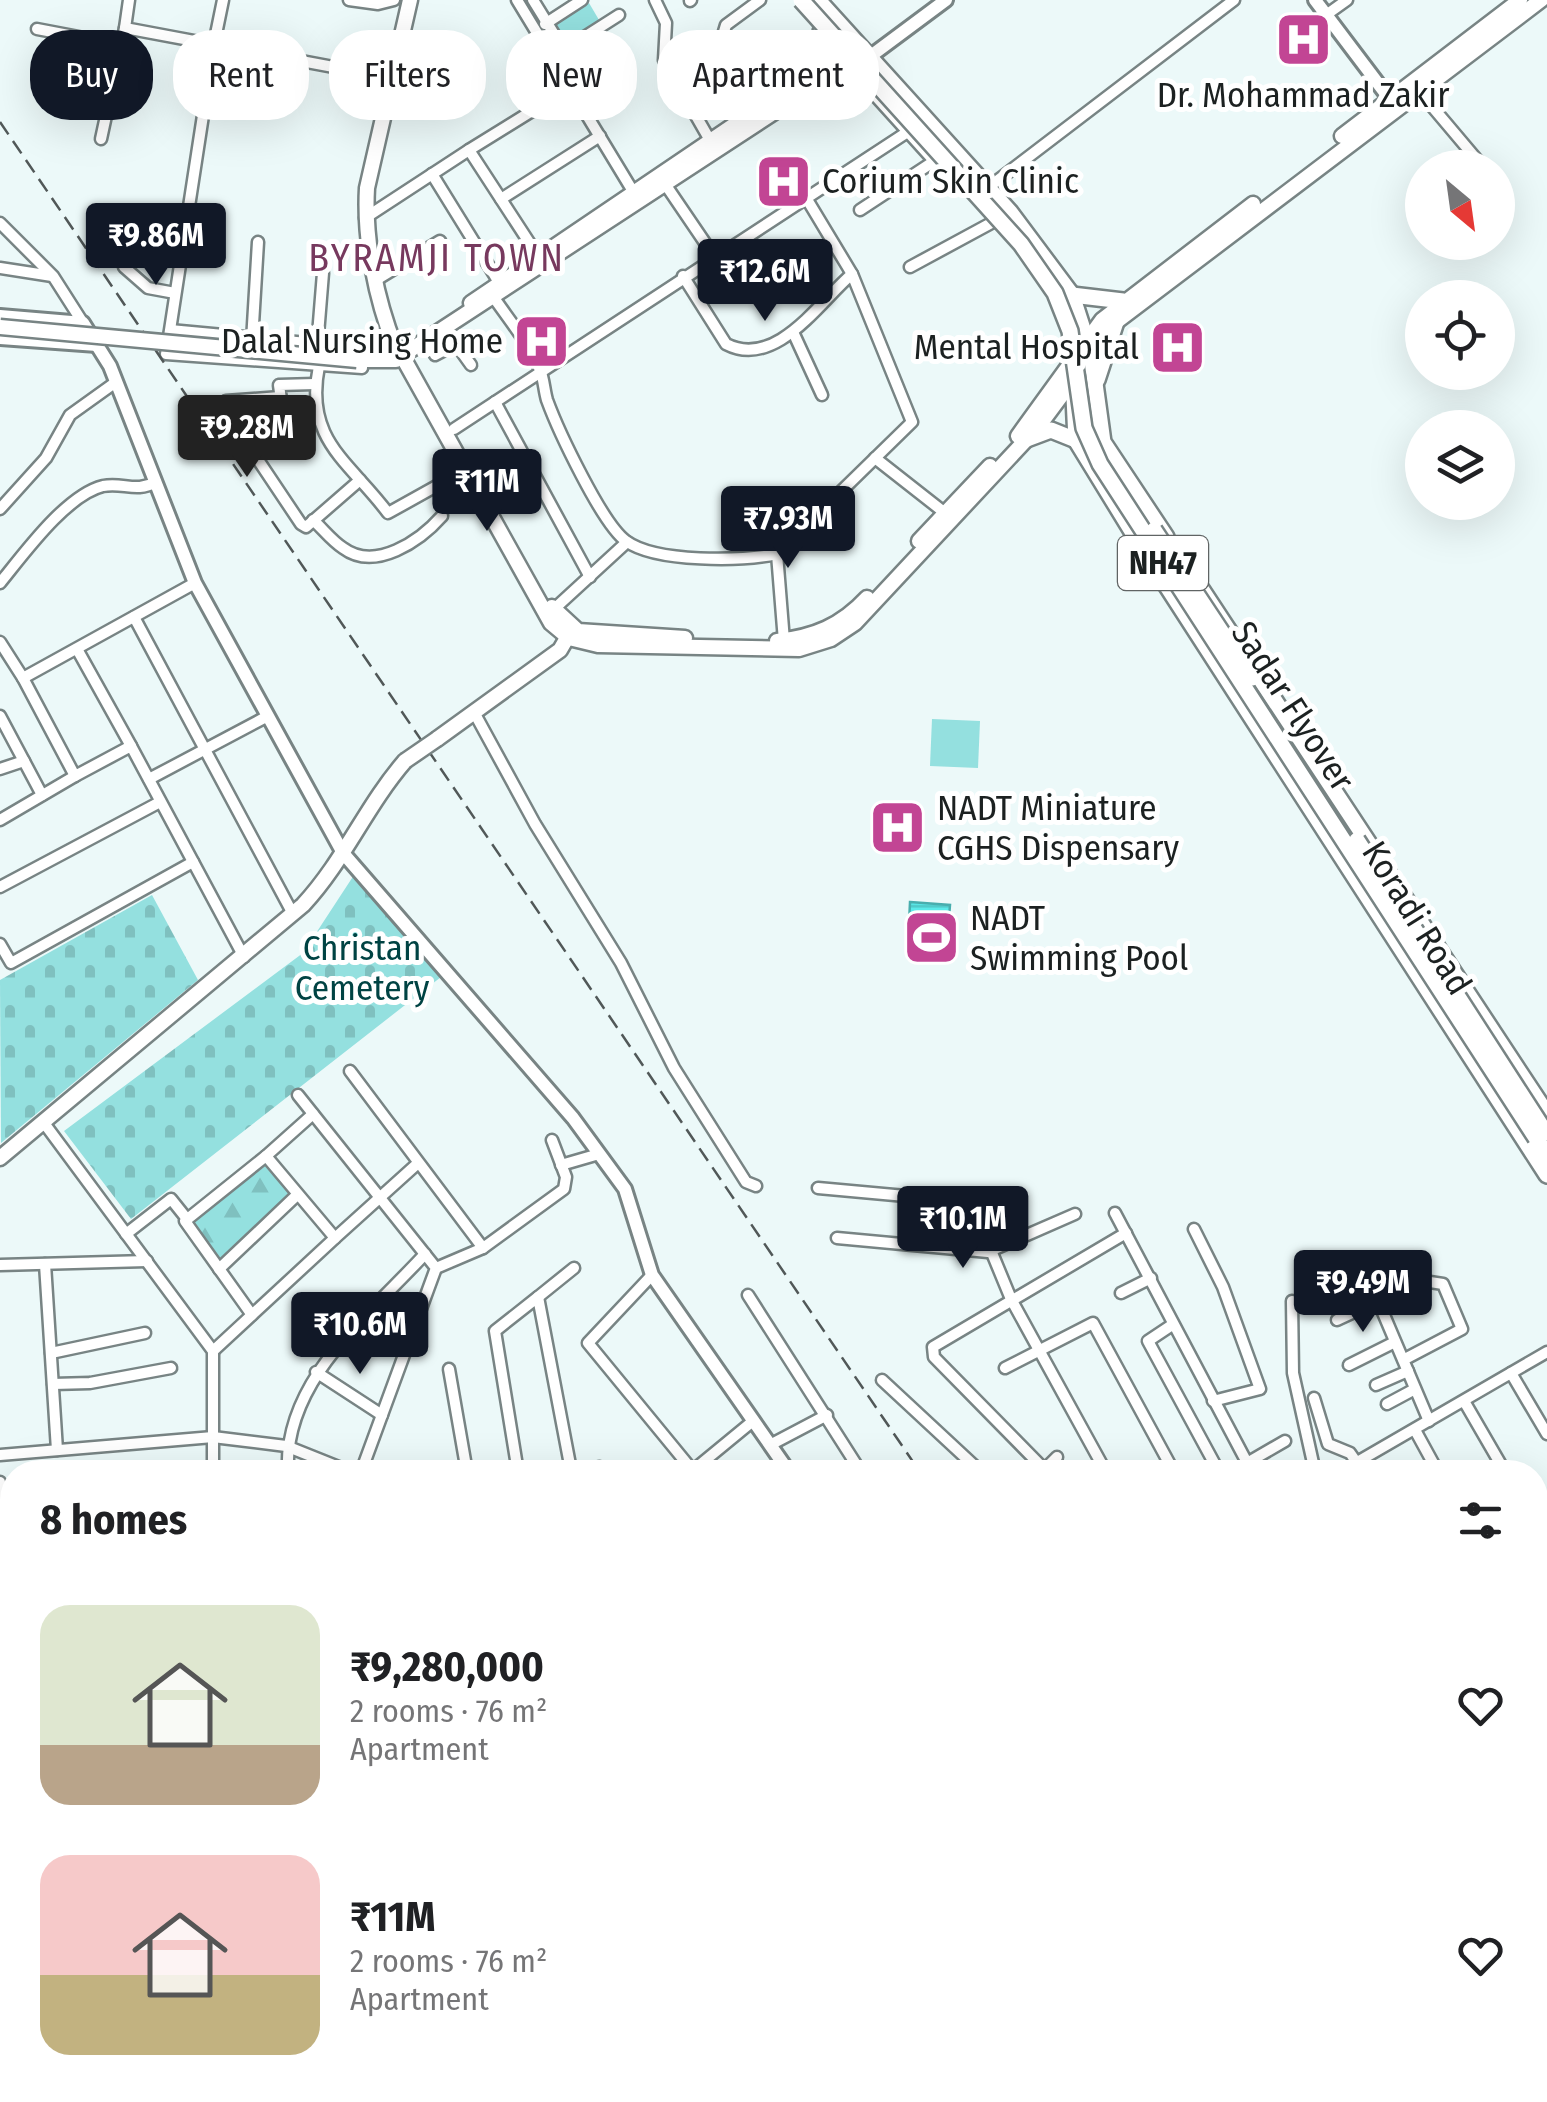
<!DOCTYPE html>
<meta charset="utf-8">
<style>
:root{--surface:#fff;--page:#f2f2f2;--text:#202124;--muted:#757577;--accent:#111827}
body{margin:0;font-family:"Fira Sans Condensed",sans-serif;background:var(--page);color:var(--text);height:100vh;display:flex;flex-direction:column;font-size:38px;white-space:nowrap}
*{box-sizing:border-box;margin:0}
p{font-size:32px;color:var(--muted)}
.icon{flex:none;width:55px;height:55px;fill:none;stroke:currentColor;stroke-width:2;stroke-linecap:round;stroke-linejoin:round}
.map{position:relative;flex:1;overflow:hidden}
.side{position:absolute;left:0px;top:1460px;width:1548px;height:642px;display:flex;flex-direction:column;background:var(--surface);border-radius:40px 40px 0 0;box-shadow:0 10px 40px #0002}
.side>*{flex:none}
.hud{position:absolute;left:30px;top:30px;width:1000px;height:90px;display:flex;gap:20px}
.needle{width:65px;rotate:151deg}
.controls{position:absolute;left:1405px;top:150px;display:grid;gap:20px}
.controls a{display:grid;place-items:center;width:110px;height:110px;border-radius:50%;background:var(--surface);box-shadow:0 10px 40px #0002;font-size:50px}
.price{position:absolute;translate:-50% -85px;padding:0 22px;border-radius:10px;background:var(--accent);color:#fff;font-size:32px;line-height:65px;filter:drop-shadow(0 2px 5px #0008)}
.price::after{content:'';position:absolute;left:50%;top:60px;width:30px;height:22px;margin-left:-15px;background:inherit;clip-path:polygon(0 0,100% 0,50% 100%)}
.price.selected{background:#222;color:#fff}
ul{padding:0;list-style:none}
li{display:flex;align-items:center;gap:30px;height:250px;padding:0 40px}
li span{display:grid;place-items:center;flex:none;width:280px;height:200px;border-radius:30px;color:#555}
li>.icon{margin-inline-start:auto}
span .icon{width:120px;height:120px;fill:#fffc;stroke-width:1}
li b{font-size:42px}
h2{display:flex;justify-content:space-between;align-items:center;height:120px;padding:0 40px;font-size:42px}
.tag{padding:0 35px;border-radius:40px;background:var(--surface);box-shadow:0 10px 40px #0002;font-size:35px;line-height:90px}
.tag.selected{background:var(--accent);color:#fff}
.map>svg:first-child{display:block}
.green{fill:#94e0df}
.forest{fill:url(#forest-firs)}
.cemetery{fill:url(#cemetery-stones)}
.water{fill:url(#water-rules);stroke:#48aeae;stroke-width:2.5}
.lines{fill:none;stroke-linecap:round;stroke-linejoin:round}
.minor-casing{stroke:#788484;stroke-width:15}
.tertiary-casing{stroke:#788484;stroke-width:18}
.secondary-casing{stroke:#788484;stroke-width:19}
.primary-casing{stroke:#788484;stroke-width:20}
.trunk-casing{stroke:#788484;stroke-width:20}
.minor{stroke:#fff;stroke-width:10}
.tertiary{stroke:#fff;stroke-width:12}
.secondary{stroke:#fff;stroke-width:14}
.primary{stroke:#fff;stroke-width:15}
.trunk{stroke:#fff;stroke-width:15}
.rail{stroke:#515858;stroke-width:2.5;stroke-dasharray:15 8;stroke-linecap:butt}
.secondary-bridge-casing{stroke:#788484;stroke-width:19;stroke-linecap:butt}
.trunk-bridge-casing{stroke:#788484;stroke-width:20;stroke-linecap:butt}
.secondary-bridge{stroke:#fff;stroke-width:14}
.trunk-bridge{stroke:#fff;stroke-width:15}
.labels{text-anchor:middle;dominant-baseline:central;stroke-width:10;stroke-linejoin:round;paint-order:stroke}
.shield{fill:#fff;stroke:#606464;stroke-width:2.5}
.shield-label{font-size:32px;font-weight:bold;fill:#1c2121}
.poi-label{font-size:35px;fill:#1c2121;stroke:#fff;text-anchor:start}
.street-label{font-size:35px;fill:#1c2121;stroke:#fff}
.park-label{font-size:35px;fill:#004343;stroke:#fff}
.neighbourhood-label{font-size:38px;letter-spacing:2.5px;fill:#77395e;stroke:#fff}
</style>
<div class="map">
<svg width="1547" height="2102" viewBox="0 0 1547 2102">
<defs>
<pattern id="forest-firs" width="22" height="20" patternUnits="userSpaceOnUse" patternTransform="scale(2.5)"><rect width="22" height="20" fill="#94e0df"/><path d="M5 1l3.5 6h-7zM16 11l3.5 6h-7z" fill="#7fc0bf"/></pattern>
<pattern id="cemetery-stones" width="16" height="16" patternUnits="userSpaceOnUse" patternTransform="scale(2.5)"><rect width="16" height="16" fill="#94e0df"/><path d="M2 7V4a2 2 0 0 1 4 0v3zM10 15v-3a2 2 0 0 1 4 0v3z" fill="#7fc0bf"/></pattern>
<pattern id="water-rules" width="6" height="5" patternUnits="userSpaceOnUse" patternTransform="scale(2.5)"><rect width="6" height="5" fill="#5beaea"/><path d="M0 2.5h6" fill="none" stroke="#4fc8c8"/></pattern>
</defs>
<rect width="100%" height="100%" fill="#ecf9f9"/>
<g class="green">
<path d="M589,3L602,25L568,46L556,24Z"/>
<path d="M932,719L980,721L978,768L930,766Z"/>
</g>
<path class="forest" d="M265,1166L291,1195L220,1262L189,1224Z"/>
<g class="cemetery">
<path d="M354,875L441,977L131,1219L64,1131L303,953Z"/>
<path d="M152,895L198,980L1,1143L0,980Z"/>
</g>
<path class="water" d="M910,902L950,905L946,955L913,952L916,925L909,924Z"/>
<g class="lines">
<defs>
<g id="minor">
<path d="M129,0L125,28L392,78"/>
<path d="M349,0L378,4L394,0"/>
<path d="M517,0L634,193"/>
<path d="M533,0L578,73"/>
<path d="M655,0L666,23L664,60L711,142"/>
<path d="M760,0L726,25L723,35L766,104"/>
<path d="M690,1L691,0"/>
<path d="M1326,15L1347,0"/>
<path d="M545,24L582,0"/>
<path d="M37,29L121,45"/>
<path d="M561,52L619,15"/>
<path d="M1419,91L1484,168"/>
<path d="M101,139L125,28"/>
<path d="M469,150L540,106"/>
<path d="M432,174L500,284"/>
<path d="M661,178L714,256"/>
<path d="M1498,184L1505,193"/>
<path d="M985,190L1234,0"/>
<path d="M501,199L600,136"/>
<path d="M860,210L936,160"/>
<path d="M365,218L469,150L538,256"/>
<path d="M0,223L53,276L83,323"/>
<path d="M910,267L995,221"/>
<path d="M0,268L52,276"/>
<path d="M683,276L726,344C776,370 820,301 852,274"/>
<path d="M376,280L440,241"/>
<path d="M490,292C506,316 529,343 540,370C544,379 544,390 547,400C558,430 602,524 626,541C656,563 743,561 777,554L912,422L852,274L805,196"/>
<path d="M175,293L148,288L124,267L120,224L126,218L186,226"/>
<path d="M170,330L361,348L362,368L166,354L170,330L214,44L223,0"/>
<path d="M793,332L822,395"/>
<path d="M252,341L258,242"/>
<path d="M317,347L323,273"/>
<path d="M435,355L456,344L471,365"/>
<path d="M319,366C304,440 349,461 388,513L467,469"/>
<path d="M280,397L226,401L222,406L301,524L306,527L360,480"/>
<path d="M495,402L590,577"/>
<path d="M454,429L909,131"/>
<path d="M288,451L279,385L315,384"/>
<path d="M875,458L945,513"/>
<path d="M0,509L46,458L70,415L116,382"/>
<path d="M313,520C323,529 332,541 343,548C375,572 420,541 442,516"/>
<path d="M777,554L784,641"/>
<path d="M0,583C23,555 66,495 103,486C123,482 136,493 156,482"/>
<path d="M195,583L23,678L75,776L131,746L244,957"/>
<path d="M553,610L627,542"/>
<path d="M134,617L293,914"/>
<path d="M0,642L23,678"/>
<path d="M77,649L131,746"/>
<path d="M475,714L535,824L621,963L674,1068L746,1182L756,1186"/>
<path d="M0,716L42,795"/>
<path d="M0,769L24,761"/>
<path d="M149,779L266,717"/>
<path d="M0,820L75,776"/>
<path d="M0,887L160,802"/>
<path d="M0,944L11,963L193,862"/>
<path d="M350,1071L483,1248"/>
<path d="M298,1095L436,1268L361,1472"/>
<path d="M44,1123L213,1351V1472"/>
<path d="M561,1165L599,1154"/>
<path d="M818,1188L971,1202L1011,1299L1106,1472"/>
<path d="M1115,1213L1252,1472"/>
<path d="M1194,1229L1223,1287L1260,1389L1213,1401"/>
<path d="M126,1234L171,1199L187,1219"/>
<path d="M335,1238L417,1164"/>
<path d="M837,1238L988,1252L1075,1214"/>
<path d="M45,1264L57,1450"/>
<path d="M0,1265L147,1261"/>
<path d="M436,1268L483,1248L564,1189L566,1177L552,1140"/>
<path d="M219,1269L297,1195"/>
<path d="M652,1275L588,1343L693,1471"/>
<path d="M1121,1293L1151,1278"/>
<path d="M748,1295L861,1472"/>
<path d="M538,1297L574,1268"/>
<path d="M1292,1301L1293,1373L1315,1472"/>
<path d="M252,1315L185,1221L266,1156"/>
<path d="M1337,1320L1378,1301"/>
<path d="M1172,1325L1148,1341L1219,1472"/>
<path d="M213,1351L335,1238L266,1156L313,1114"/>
<path d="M51,1353L145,1333"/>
<path d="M1403,1360L1462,1329L1443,1284L1378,1274L1370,1282L1429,1421"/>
<path d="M1349,1365L1395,1342"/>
<path d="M1005,1368L1093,1323L1174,1472"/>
<path d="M449,1369L467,1472"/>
<path d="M316,1372L382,1415"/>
<path d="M1511,1373L1547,1434"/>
<path d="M882,1380L981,1472"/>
<path d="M53,1384L90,1383L171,1368"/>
<path d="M1376,1385L1408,1371"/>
<path d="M1314,1398L1328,1444L1350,1453L1357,1463"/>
<path d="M1464,1401L1504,1470"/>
<path d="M1387,1404L1415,1389"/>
<path d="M1415,1430L1438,1472"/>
<path d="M770,1445L827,1415"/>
<path d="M0,1455L213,1437L286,1446L351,1472"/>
<path d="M1247,1463L1285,1441"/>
<path d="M288,1472C283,1381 368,1316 425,1254"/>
<path d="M518,1472L495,1331L538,1297L571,1470L552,1472"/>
<path d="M572,1472L599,1467L602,1472"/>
<path d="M691,1472L753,1421"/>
<path d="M1042,1472L1057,1457"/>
<path d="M1047,1472L934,1357L933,1347L1126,1233"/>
<path d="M1340,1472L1547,1352"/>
<path d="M0,1482L12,1756"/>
<path d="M1535,1551L1547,1549"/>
<path d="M1535,1689L1542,1726"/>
<path d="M0,1768H12"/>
<path d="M1535,1783L1547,1781"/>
<path d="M0,1818H12"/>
<path d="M1535,1867L1547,1865"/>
<path d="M0,1921H12"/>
<path d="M1535,1933L1547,1930"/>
<path d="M1535,1982L1547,1980"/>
<path d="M1535,2024L1547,2019"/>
<path d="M0,2033L12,2029"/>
<path d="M1535,2078L1547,2092"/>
<path d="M314,2090L318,2102"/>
<path d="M378,2090L382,2102"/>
<path d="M485,2090L491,2102"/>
<path d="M558,2090L564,2102"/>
<path d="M629,2090L636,2102"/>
<path d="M705,2090L711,2102"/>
<path d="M766,2090L772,2102"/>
<path d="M816,2090L823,2102"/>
<path d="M897,2090L901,2102"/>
<path d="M914,2090L923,2102"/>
<path d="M989,2090L998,2102"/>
<path d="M1427,2090L1436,2102"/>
<path d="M1462,2090L1471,2102"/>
<path d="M1499,2090L1507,2102"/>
<path d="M238,2102L253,2097"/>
</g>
<g id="tertiary">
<path d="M1315,0L1395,106"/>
<path d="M864,61L946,0"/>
<path d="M0,316L83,323L110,366L195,583L343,853L573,1118L625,1189L652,1275L789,1472"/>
<path d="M0,338L97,345"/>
<path d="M1235,2090L1244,2102"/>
<path d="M35,2102L66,2090"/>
<path d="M389,2102L413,2090"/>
</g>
<g id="secondary">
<path d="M1342,136L1520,0"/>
<path d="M471,303L839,54"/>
<path d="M395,347C376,299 364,240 367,188L410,0"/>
<path d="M412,349L848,64"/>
<path d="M357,360H396"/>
<path d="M406,363L551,623L569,638L598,645L799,649L831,639L855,623L1038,427L1116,322L1541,0"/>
<path d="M1018,436L1102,320L1253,204"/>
<path d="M919,541L990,466"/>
<path d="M552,607L578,631L685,638"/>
<path d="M777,641C814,637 841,626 867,598"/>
<path d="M437,739L560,650L571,631"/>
<path d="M0,1158L303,905C344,861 366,806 405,761"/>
</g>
<g id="primary">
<path d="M818,0L1010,212L1072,295L1091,354L1103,442L1166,537"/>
<path d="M821,32L933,156"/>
<path d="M1072,295L1123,301"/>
<path d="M1097,380L1116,322"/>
<path d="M1074,397L1076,440L1141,546L1547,1175"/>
<path d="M1027,439L1051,430L1076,440"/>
<path d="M1188,569L1547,1114"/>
</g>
<path id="trunk" d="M1536,1138L1547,1155"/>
</defs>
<use href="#minor" class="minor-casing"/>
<use href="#tertiary" class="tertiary-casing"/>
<use href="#secondary" class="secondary-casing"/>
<use href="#primary" class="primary-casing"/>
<use href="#trunk" class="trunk-casing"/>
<use href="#minor" class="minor"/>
<use href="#tertiary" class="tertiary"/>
<use href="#secondary" class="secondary"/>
<use href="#primary" class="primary"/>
<use href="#trunk" class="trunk"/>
<g class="rail">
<path d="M0,122L920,1472"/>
<path d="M1349,2090L1358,2102"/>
</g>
<defs>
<g id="secondary-bridge">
<path d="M0,327L357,360"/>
<path d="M405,761L437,739"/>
</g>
<g id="trunk-bridge">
<path d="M801,0L1021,244L1055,293L1070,331L1084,428L1100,464L1536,1138"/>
<path d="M1154,530L1252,678"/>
<path d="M1357,840L1546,1133"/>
</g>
</defs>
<use href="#secondary-bridge" class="secondary-bridge-casing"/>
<use href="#trunk-bridge" class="trunk-bridge-casing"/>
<use href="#secondary-bridge" class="secondary-bridge"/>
<use href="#trunk-bridge" class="trunk-bridge"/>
</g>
<defs>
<symbol id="hospital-square" viewBox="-11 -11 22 22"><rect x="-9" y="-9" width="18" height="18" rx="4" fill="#c24594" stroke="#fff"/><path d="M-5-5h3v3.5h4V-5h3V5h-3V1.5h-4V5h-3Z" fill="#fff"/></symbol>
<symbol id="stadium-square" viewBox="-11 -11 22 22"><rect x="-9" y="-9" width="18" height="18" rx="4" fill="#c24594" stroke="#fff"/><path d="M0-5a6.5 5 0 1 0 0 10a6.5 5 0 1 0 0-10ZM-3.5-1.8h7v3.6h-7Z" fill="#fff"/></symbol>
</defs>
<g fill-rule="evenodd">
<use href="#hospital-square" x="1272" y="8" width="63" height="63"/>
<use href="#hospital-square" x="752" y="150" width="63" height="63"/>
<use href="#hospital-square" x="510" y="310" width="63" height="63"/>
<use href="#hospital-square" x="1146" y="316" width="63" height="63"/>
<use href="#hospital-square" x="866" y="796" width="63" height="63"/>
<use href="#stadium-square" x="900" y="906" width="63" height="63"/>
</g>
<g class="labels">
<rect class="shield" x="1118" y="536" width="90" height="54" rx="8"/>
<g class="shield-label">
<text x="1163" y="563">NH47</text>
</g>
<g class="poi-label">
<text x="1303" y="95" text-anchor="middle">Dr. Mohammad Zakir</text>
<text x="822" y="181">Corium Skin Clinic</text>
<text x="503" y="341" text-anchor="end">Dalal Nursing Home</text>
<text x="1139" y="347" text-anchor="end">Mental Hospital</text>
<text x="937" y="808">NADT Miniature<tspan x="937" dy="40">CGHS Dispensary</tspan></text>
<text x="970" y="918">NADT<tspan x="970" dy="40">Swimming Pool</tspan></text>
</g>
<g class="street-label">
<text transform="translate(1293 706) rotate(57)">Sadar Flyover</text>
<text transform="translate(1417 918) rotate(58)">Koradi Road</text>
</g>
<g class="park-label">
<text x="362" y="948">Christan<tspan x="362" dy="40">Cemetery</tspan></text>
</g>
<g class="neighbourhood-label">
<text x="437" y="258">BYRAMJI TOWN</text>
</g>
</g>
</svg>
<div class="controls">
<a><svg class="needle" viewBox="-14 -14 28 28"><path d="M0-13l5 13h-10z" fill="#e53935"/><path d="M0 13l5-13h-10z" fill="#757577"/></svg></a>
<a><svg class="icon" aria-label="locate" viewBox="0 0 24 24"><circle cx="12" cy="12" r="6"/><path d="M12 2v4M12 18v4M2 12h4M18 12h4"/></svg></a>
<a><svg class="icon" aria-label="layers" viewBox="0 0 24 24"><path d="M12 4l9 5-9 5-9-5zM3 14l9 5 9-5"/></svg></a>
</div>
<b class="price" style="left:156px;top:288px">₹9.86M</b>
<b class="price" style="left:765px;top:324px">₹12.6M</b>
<b class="price selected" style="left:247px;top:480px">₹9.28M</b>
<b class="price" style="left:487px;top:534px">₹11M</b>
<b class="price" style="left:788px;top:571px">₹7.93M</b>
<b class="price" style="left:963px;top:1271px">₹10.1M</b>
<b class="price" style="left:1363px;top:1335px">₹9.49M</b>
<b class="price" style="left:360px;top:1377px">₹10.6M</b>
<div class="hud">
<a class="tag selected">Buy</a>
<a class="tag">Rent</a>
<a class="tag">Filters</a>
<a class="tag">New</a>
<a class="tag">Apartment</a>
</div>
<section class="side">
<h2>8 homes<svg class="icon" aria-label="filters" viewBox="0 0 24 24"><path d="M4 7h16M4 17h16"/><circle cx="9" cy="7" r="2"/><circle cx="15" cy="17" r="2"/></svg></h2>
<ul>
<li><span style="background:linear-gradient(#dfe7d0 70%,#b9a48a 0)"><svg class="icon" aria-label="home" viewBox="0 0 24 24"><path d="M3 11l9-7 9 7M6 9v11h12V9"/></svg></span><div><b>₹9,280,000</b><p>2 rooms · 76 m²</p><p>Apartment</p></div><svg class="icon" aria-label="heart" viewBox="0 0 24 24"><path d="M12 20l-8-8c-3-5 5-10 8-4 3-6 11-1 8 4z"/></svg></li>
<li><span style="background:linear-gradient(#f6c9c9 60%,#c2b280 0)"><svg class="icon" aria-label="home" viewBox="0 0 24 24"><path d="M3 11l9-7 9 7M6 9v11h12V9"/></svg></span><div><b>₹11M</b><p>2 rooms · 76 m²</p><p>Apartment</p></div><svg class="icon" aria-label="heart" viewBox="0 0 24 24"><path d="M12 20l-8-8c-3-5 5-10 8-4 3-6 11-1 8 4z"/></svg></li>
</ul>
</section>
</div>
